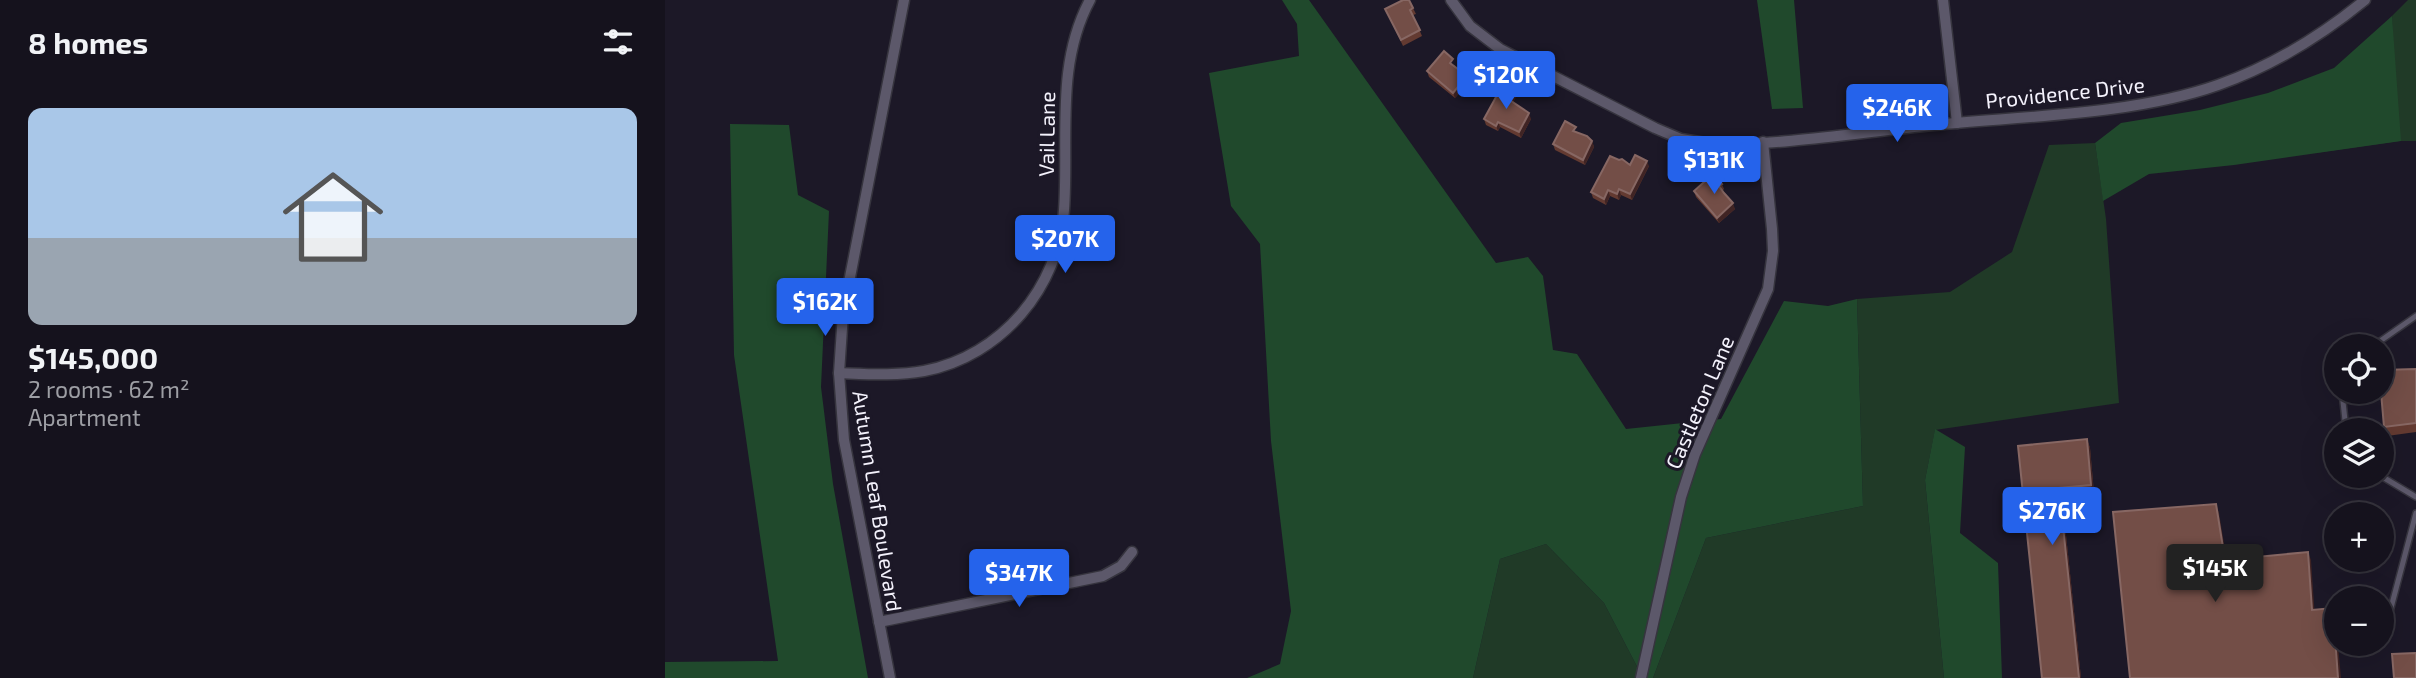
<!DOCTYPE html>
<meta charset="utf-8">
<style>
:root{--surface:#15121d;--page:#22202a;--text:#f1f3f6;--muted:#9d9ea4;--line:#34323b;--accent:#2563eb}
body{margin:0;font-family:"Exo 2",sans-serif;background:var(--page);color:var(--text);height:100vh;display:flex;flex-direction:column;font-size:26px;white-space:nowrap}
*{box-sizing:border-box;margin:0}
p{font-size:23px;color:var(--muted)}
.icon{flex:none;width:38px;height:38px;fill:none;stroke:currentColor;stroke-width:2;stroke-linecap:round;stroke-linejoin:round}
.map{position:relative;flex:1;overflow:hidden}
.drawer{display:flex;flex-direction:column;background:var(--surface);width:665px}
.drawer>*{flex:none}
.tools{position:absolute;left:1659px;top:334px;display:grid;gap:14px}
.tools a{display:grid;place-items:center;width:70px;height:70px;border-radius:50%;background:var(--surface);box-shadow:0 7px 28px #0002,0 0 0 2px var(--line);font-size:35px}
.price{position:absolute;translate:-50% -60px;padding:0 16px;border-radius:7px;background:var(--accent);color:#fff;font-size:23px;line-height:46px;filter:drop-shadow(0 2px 4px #0008)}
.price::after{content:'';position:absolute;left:50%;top:42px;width:21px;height:16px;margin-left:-10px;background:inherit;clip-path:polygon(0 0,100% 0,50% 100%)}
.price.active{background:#222;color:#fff}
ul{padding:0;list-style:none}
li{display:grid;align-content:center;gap:14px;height:371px;padding:0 28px}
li+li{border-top:2px solid var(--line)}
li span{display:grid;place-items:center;height:217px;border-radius:14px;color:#555}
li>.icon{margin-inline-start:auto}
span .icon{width:126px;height:126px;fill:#fffc;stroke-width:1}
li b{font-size:30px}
h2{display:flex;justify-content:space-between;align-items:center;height:84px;padding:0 28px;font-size:30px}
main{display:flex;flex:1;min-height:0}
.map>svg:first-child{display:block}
.green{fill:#203a27}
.forest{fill:#20492c}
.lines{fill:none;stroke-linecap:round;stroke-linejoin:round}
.service-casing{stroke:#36343e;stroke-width:8}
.minor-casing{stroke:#36343e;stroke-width:13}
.service{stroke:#5c586a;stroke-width:5}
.minor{stroke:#5c586a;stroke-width:10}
.wall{fill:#633a31}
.shaded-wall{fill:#402424}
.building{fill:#734e47;stroke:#876763;stroke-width:2}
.labels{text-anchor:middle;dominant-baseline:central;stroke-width:6;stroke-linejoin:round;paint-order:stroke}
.street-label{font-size:21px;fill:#f4f2fc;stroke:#1c1827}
</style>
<main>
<section class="drawer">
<h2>8 homes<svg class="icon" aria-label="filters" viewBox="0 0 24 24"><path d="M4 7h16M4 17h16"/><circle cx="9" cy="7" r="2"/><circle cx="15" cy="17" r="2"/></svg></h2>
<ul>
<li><span style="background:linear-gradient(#a9c7e8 60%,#9aa5b1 0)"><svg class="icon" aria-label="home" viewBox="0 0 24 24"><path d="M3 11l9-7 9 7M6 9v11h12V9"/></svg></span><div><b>$145,000</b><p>2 rooms · 62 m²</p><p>Apartment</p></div></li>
</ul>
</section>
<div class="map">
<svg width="1751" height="678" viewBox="0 0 1751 678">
<rect width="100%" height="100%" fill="#1c1827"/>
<g class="green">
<path d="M1743,0H1751V141H1735L1650,153L1665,89L1728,55L1727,16Z"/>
<path d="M1430,143L1441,219L1454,403L1270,430L1260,480L1279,678H988L1041,538L1198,506L1192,299L1285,292L1347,252L1384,145Z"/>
<path d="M881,544L939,603L978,678H808L835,559Z"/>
</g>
<g class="forest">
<path d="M617,0H644L831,263L863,257L878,276L888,350L912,354L961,429L1056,419L1119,301L1163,306L1192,299L1198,506L1041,538L988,678H978L939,603L881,544L835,559L808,678H582L615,664L626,611L606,441L595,244L566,206L544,73L634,56L632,24Z"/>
<path d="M1092,0H1129L1138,108L1107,109Z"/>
<path d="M1727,16L1736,141L1569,165L1484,174L1438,201L1430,143L1456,123L1535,110L1603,93L1669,68Z"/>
<path d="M65,124L124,125L133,195L164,211L156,387L168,484L203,678H0V662L113,661L69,355Z"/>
<path d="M1270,429L1300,447L1295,533L1333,563L1337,678H1279L1260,480Z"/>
</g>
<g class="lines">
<defs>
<g id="service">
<path d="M1708,346L1751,316"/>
<path d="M1677,392L1681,430"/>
<path d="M1716,476L1751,497"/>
<path d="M1717,642L1751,513"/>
</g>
<g id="minor">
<path d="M786,0L805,26L835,49L990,128L1016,139L1052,145C1124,144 1197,132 1269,125C1359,116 1468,115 1553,85C1607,66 1656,36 1700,0"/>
<path d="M1278,0L1292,123"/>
<path d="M174,373C202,374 232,376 259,371C337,356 394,287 399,210C404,139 390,65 425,0"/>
<path d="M214,622L438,576L456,566L467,552"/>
<path d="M225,678L179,440L174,373L178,313L239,0"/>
<path d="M976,678L1016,497L1030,454L1103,289L1108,251L1107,229L1098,142"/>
</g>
</defs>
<use href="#service" class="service-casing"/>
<use href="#minor" class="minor-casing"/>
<use href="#service" class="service"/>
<use href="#minor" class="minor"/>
</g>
<g class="wall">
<path d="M748,8L751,14L748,15L757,36L738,46L720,9Z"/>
<path d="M790,65L789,66L804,82L790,98L764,77L762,71Z"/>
<path d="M851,97L848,102L866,119L856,138L835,127L833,131L821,125L819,119Z"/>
<path d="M927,141L929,147L920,165L890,150L888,144Z"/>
<path d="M965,165L984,166L967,200L956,195L954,200L945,196L941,205L928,198L926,192Z"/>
<path d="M1057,184L1059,189L1057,191L1070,209L1054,223L1031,197L1029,191Z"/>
<path d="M1751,369V432L1722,436L1719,427Z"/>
<path d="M1422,439L1425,448L1429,493L1397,497L1416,678H1377L1353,446Z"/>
</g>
<g class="shaded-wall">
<path d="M802,76L804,82L790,98L788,93Z"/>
<path d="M849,92L851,97L846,108L844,102Z"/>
<path d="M864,113L866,119L856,138L854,132Z"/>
<path d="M833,122L835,127L833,131L831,126Z"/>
<path d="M927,141L929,147L920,165L918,160Z"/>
<path d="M982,161L984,166L967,200L965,194Z"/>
<path d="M954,189L956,195L954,200L952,194Z"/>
<path d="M943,190L945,196L941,205L939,199Z"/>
<path d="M1068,203L1070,209L1054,223L1052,218Z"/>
<path d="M1422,439L1425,448L1429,493L1426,485Z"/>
<path d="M1394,488L1397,497L1416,678H1414Z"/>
<path d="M1551,504L1554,513L1563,568L1560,560Z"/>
<path d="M1643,552L1646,560L1650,618L1647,610Z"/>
<path d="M1668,608L1671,616V644H1673L1676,678H1673Z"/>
</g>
<g class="building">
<path d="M738,0H744L748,8L745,10L755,30L736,40L720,9Z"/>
<path d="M779,51L788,59L785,63L802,76L788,93L762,71Z"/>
<path d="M837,86L849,92L844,102L846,101L864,113L854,132L833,122L831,126L819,119Z"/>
<path d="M900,121L911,127L908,131L922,136L927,141L918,160L888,144Z"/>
<path d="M970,155L982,161L965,194L954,189L952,194L943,190L939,199L926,192L945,156L954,160L957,159L965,165Z"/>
<path d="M1048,174L1057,184L1054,186L1059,193L1068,203L1052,218L1029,191Z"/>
<path d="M1751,369V423L1719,427L1716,392L1717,370Z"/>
<path d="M1422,439L1426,485L1394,488L1414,678H1377L1353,446Z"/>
<path d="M1551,504L1560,560L1643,552L1647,610L1668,608L1673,678H1465L1448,512Z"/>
<path d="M1751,653V678H1729L1727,654Z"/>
</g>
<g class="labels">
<g class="street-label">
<text transform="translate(1400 92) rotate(-6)">Providence Drive</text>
<text transform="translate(381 134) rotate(-89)">Vail Lane</text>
<text transform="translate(1034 402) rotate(-67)">Castleton Lane</text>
<text transform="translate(213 501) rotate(81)">Autumn Leaf Boulevard</text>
</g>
</g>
</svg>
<div class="tools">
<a><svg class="icon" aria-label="locate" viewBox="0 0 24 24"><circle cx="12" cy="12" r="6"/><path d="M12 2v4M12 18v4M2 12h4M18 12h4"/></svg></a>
<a><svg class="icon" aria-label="layers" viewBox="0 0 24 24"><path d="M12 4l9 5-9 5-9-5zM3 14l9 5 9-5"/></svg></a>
<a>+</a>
<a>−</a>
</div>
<b class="price" style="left:841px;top:111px">$120K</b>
<b class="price" style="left:1232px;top:144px">$246K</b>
<b class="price" style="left:1049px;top:196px">$131K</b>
<b class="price" style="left:400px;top:275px">$207K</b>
<b class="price" style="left:160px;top:338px">$162K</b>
<b class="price" style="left:1387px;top:547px">$276K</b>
<b class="price active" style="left:1550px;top:604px">$145K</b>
<b class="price" style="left:354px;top:609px">$347K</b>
</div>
</main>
